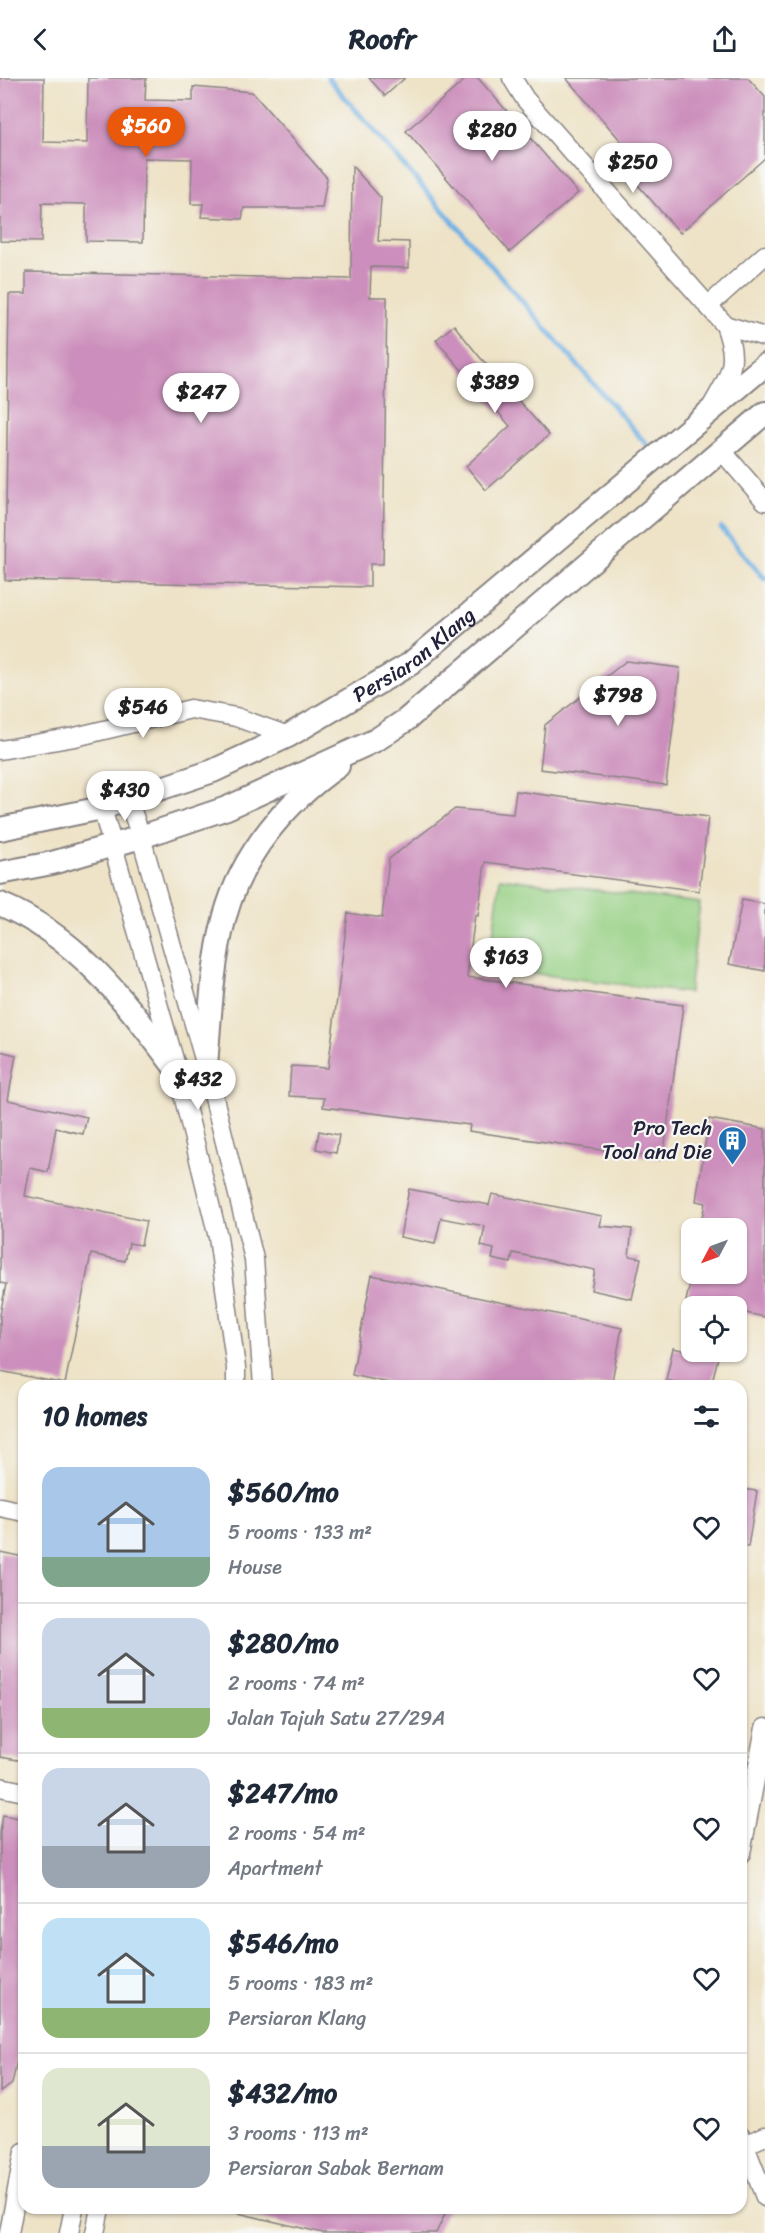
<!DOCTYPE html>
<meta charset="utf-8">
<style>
:root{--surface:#fff;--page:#f6f6f7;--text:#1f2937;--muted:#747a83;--line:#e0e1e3;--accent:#ea580c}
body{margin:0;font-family:Sriracha,sans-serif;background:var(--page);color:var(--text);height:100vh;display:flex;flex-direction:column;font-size:22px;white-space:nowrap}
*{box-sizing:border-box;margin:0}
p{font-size:20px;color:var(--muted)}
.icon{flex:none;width:33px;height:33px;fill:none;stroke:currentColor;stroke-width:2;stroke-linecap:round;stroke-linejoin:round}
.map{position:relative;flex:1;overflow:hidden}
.side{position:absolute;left:18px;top:1302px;width:729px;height:834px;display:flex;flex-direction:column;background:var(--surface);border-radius:18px;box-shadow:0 2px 4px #0004}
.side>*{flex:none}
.needle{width:39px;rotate:229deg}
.buttons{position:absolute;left:681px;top:1140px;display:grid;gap:12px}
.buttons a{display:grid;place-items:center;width:66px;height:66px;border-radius:12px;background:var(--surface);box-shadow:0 2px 4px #0004;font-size:30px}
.price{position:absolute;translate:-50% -51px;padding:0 14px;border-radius:21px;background:#fff;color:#222;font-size:20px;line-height:39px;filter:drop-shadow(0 2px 3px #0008)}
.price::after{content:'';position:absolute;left:50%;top:36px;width:18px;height:14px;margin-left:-9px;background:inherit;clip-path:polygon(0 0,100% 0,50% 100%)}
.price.selected{background:var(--accent);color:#fff}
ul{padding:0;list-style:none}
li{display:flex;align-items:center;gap:18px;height:150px;padding:0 24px}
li+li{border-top:2px solid var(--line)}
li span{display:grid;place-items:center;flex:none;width:168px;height:120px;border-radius:18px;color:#555}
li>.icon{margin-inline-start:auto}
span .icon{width:72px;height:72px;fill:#fffc;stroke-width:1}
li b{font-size:26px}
h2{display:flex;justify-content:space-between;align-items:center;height:72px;padding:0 24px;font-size:26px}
header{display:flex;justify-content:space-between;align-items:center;height:78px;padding:0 24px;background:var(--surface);font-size:27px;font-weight:800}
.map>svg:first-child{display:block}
.green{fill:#96d084;stroke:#5c7960;stroke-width:1.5}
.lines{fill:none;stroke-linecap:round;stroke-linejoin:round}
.stream{stroke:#70b1e4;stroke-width:5}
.building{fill:#cc8ebc}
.minor-casing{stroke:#888281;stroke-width:21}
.major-casing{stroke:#888281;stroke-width:26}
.minor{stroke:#fff;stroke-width:18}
.major{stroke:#fff;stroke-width:22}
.labels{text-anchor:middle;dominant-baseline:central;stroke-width:4.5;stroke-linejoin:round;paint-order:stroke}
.street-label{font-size:21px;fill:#22223b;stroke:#f6f6f2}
.poi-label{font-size:21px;fill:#22223b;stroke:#f6f6f2;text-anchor:end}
</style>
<header><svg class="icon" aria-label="back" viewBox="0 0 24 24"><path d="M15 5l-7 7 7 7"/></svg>Roofr<svg class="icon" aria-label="share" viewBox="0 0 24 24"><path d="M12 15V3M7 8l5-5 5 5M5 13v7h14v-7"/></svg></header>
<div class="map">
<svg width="765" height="2155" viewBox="0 0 765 2155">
<rect width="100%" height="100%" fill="#f6f6f2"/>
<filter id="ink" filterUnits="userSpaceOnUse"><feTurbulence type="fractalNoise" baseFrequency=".0167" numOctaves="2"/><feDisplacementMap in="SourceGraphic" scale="12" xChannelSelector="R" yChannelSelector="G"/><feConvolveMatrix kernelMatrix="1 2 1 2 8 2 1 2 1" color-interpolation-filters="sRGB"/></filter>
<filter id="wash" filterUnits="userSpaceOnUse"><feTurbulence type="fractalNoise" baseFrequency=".008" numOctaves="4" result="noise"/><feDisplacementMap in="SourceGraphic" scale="24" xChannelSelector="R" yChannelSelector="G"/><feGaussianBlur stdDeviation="1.35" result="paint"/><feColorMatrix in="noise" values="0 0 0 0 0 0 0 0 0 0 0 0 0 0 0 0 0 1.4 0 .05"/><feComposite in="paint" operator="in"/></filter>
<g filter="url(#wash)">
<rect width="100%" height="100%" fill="#eee3c7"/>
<path class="green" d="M500,800L700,825L689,915L489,890Z"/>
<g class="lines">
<g class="stream">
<path d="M328,0L654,375"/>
<path d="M721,450L765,501"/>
</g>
</g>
<g id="blocks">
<g class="building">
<path d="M0,0H44L43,64L87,65L88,0H146L145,22L193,23V9L252,14L327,100L322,130H244L242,141L201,139L203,126H191L192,81L144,80L143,164L86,163V126L42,125L41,164L0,163Z"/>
<path d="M369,0H405L385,18Z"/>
<path d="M467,0H478L578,115L510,174L406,53Z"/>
<path d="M566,0H748L765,19V80L680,155L616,82L628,71Z"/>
<path d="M352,88L381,120L378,163L409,164V190L371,189L370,219H387L383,486H370V509L5,502L9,216H26V194L351,201Z"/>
<path d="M454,247L478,277L549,357L486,412L466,388L510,348L436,262Z"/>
<path d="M626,583L680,590L666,707L540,691L545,647Z"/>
<path d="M516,713L708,739L699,813L485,784L478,838L475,837L467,899L683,927L663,1081L469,1053L470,1047L323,1029L324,1020L289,1018L291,988L328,990L348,835L382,840L389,781L455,731L513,736Z"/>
<path d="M742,822L765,826V893L729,886Z"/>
<path d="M0,973L16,977L8,1022L87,1039L83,1056L56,1050L48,1094L30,1090L25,1118L146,1143L141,1167L129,1165L125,1183L91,1176L65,1306L0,1293V1237L6,1206L0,1205Z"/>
<path d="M709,1041L765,1051V1239L736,1233V1228H713L686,1223L692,1196H736V1150H700L705,1125L696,1123Z"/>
<path d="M319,1053L339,1057L336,1075L316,1071Z"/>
<path d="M409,1111L489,1127L492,1116L602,1138L600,1148L632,1151L629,1178L641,1180L632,1221L591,1212L595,1192L513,1175L511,1185L492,1181L494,1171L481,1168L485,1148L441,1140L435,1166L400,1159Z"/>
<path d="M372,1197L622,1250L611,1308H403L352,1297Z"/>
<path d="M673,1270L718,1280L711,1308H692L666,1302Z"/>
<path d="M741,1411L757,1413L748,1469L741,1468Z"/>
<path d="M0,1474L24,1479V1683L0,1679Z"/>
<path d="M3,1737L24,1741V1950L12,2006L0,2014V1754Z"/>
<path d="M239,2130H448L436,2155H323L238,2135Z"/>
</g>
</g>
</g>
<g filter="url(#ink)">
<use href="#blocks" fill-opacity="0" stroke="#888281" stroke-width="1.5"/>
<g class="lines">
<defs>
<g id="minor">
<path d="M512,0L525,21L725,247C739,284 731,295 712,328"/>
<path d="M708,228L765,177"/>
<path d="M725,247L765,259"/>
<path d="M722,373L765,423"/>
<path d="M0,672L75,659L191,631L236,639L288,658"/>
<path d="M128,721L141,759L206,988L254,1181L263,1308"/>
<path d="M102,730L177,992L218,1159L236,1290V1308"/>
<path d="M0,1429L24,1434"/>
<path d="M0,1709L24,1714"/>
<path d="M741,1775L765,1650"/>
<path d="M741,2058L765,2119"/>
<path d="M745,2067L765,2058"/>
<path d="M9,2155L24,2074"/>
<path d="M69,2155L74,2130"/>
<path d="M95,2155L100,2130"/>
</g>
<g id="major">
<path id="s1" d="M0,751L102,730L213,693L288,658L410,586L765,287"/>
<path d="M0,795L52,785L141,759L227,730L376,662L406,642L765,335"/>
<path d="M0,826C79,859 127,926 177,992"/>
<path d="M206,988C210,939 212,886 225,838C242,776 286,724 338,688"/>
</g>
</defs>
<use href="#minor" class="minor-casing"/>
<use href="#major" class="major-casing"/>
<use href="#minor" class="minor"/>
<use href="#major" class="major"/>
</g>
</g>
<defs>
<symbol id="building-pin" viewBox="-11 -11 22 30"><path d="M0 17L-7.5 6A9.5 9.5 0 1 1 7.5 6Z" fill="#1f6fb2" stroke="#f6f6f2"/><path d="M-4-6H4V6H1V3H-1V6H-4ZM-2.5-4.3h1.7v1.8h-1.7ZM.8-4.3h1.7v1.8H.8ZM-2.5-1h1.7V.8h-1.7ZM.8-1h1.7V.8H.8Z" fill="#fff"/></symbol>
</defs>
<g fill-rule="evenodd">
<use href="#building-pin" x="716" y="1046" width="33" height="45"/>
</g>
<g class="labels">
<g class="street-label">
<text stroke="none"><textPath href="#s1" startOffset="454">Persiaran Klang</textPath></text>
</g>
<g class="poi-label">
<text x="712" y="1050">Pro Tech<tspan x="712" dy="24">Tool and Die</tspan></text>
</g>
</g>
</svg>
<div class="buttons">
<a><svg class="needle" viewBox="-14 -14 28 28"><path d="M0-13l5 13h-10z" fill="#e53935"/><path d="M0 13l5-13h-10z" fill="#747a83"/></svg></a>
<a><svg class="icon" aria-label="locate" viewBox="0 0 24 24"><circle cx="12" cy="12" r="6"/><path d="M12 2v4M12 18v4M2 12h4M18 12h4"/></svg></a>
</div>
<b class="price selected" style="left:146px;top:80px">$560</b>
<b class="price" style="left:492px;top:84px">$280</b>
<b class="price" style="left:633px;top:116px">$250</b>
<b class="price" style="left:495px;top:336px">$389</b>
<b class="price" style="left:201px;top:346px">$247</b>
<b class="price" style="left:618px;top:649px">$798</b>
<b class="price" style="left:143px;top:661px">$546</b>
<b class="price" style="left:125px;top:744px">$430</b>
<b class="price" style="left:506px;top:911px">$163</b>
<b class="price" style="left:198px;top:1033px">$432</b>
<section class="side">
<h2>10 homes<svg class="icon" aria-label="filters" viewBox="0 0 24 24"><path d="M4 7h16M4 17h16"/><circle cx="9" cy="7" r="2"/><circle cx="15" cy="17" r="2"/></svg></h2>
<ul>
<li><span style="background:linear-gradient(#a9c7e8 75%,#7fa58c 0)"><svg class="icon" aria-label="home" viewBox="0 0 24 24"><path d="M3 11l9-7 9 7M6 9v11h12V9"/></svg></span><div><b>$560/mo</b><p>5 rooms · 133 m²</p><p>House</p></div><svg class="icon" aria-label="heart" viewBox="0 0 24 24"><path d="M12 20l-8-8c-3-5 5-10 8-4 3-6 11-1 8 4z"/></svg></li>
<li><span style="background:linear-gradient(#c9d6e8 75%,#8fb573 0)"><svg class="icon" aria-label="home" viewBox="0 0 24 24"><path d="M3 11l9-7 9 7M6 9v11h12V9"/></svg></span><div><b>$280/mo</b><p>2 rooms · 74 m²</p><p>Jalan Tajuh Satu 27/29A</p></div><svg class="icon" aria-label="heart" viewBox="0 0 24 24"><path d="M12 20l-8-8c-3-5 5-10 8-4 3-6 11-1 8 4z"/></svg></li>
<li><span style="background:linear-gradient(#c9d6e8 65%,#9aa5b1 0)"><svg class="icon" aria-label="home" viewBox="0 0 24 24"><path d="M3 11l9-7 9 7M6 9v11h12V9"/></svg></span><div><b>$247/mo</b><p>2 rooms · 54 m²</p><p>Apartment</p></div><svg class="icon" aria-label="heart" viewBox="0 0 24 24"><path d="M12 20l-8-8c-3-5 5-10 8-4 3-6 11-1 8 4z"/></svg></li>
<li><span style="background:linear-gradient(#bfe0f5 75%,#8fb573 0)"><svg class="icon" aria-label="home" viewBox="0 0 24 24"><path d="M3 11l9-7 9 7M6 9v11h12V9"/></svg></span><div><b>$546/mo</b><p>5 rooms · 183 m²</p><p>Persiaran Klang</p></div><svg class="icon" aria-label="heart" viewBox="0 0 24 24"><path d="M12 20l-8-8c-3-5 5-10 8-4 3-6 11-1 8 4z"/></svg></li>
<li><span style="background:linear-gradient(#dfe7d0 65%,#9aa5b1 0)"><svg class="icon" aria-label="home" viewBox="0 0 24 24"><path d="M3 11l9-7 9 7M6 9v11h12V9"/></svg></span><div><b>$432/mo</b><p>3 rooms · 113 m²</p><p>Persiaran Sabak Bernam</p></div><svg class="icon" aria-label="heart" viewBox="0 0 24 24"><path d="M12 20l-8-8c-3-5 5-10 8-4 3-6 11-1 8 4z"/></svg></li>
</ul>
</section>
</div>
